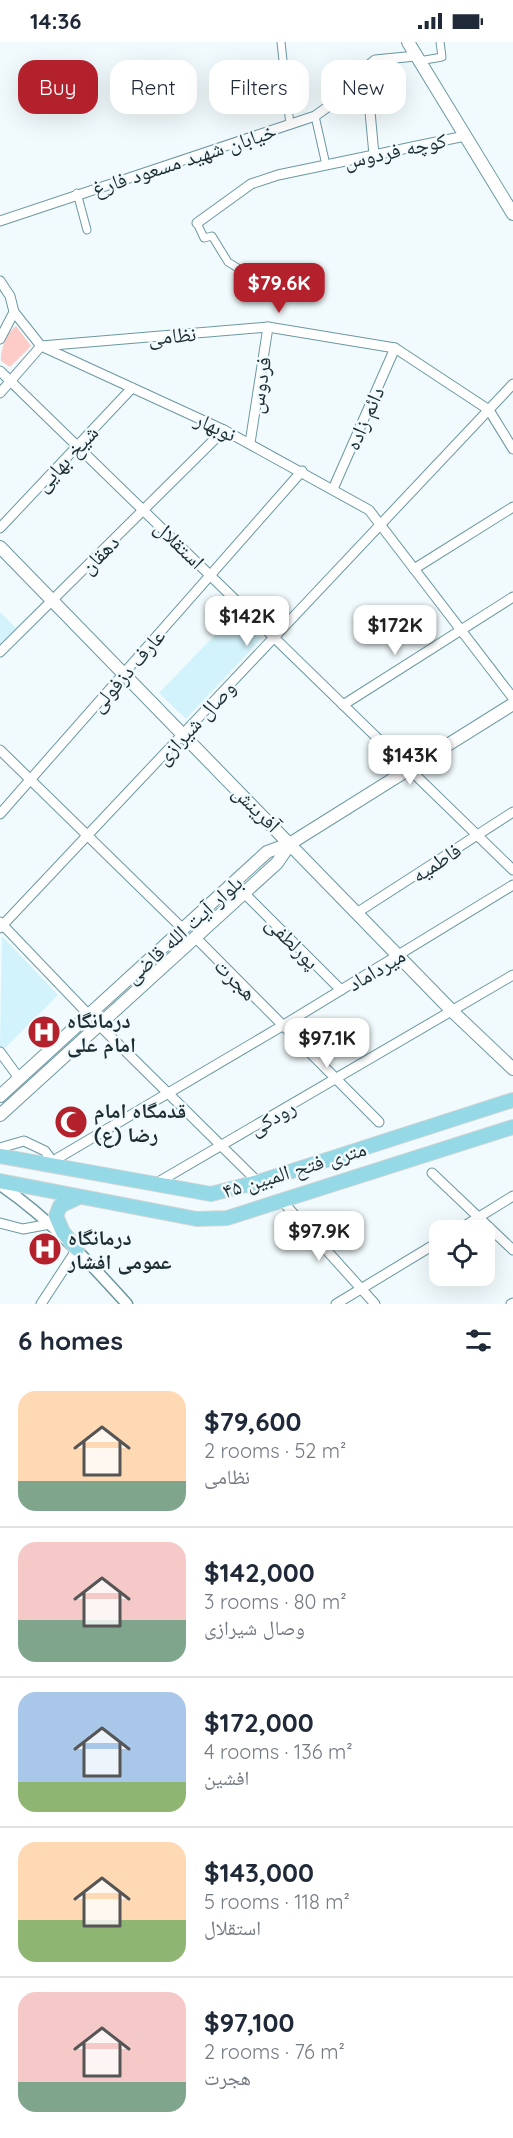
<!DOCTYPE html>
<meta charset="utf-8">
<style>
:root{--surface:#fff;--page:#f2f2f3;--text:#1f2937;--muted:#747a83;--line:#e0e1e3;--accent:#b3212d}
body{margin:0;font-family:Quicksand,"Noto Naskh Arabic",sans-serif;background:var(--page);color:var(--text);height:100vh;display:flex;flex-direction:column;font-size:22px;white-space:nowrap}
*{box-sizing:border-box;margin:0}
p{font-size:20px;color:var(--muted)}
.icon{flex:none;width:33px;height:33px;fill:none;stroke:currentColor;stroke-width:2;stroke-linecap:round;stroke-linejoin:round}
.map{position:relative;height:1262px;overflow:hidden}
.drawer{display:flex;flex-direction:column;background:var(--surface);flex:1}
.drawer>*{flex:none}
.banner{position:absolute;left:18px;top:18px;width:477px;height:54px;display:flex;gap:12px}
.buttons{position:absolute;left:429px;top:1178px;display:grid;gap:12px}
.buttons a{display:grid;place-items:center;width:66px;height:66px;border-radius:12px;background:var(--surface);box-shadow:0 6px 24px #0002;font-size:30px}
.price{position:absolute;translate:-50% -51px;padding:0 14px;border-radius:12px;background:#fff;color:#222;font-size:20px;line-height:39px;filter:drop-shadow(0 2px 3px #0008)}
.price::after{content:'';position:absolute;left:50%;top:36px;width:18px;height:14px;margin-left:-9px;background:inherit;clip-path:polygon(0 0,100% 0,50% 100%)}
.price.active{background:var(--accent);color:#fff}
ul{padding:0;list-style:none}
li{display:flex;align-items:center;gap:18px;height:150px;padding:0 18px}
li+li{border-top:2px solid var(--line)}
li span{display:grid;place-items:center;flex:none;width:168px;height:120px;border-radius:18px;color:#555}
li>.icon{margin-inline-start:auto}
span .icon{width:72px;height:72px;fill:#fffc;stroke-width:1}
li b{font-size:26px}
h2{display:flex;justify-content:space-between;align-items:center;height:72px;padding:0 18px;font-size:26px}
.pill{padding:0 21px;border-radius:18px;background:var(--surface);box-shadow:0 6px 24px #0002;font-size:21px;line-height:54px}
.pill.active{background:var(--accent);color:#fff}
.status{display:flex;justify-content:space-between;align-items:center;height:42px;padding:0 30px;background:var(--surface);direction:ltr}
.status svg{height:16px;fill:currentColor}
.map>svg:first-child{display:block}
.built{fill:#d2f3fb}
.green{fill:#fdccc8}
.lines{fill:none;stroke-linecap:round;stroke-linejoin:round}
.pedestrian-casing{stroke:#6c98a2;stroke-width:9}
.minor-casing{stroke:#6c98a2;stroke-width:11}
.tertiary-casing{stroke:#6c98a2;stroke-width:13}
.secondary-casing{stroke:#6c98a2;stroke-width:14}
.primary-casing{stroke:#d2d5d6;stroke-width:16}
.pedestrian{stroke:#fff;stroke-width:7}
.minor{stroke:#fff;stroke-width:9}
.tertiary{stroke:#fff;stroke-width:10}
.secondary{stroke:#fff;stroke-width:12}
.primary{stroke:#95d8e6;stroke-width:14}
.labels{text-anchor:middle;dominant-baseline:central;stroke-width:5;stroke-linejoin:round;paint-order:stroke}
.street-label{font-size:21px;fill:#1c2e33;stroke:#f1fafc}
.poi-label{font-size:21px;font-weight:bold;fill:#1c2e33;stroke:#f1fafc;text-anchor:start}
</style>
<div class="status"><b>14:36</b><svg viewBox="0 0 49 12"><path d="M0 12V9h3v3zM5 12V6h3v6zM10 12V3h3v9zM15 12V0h3v12zM26 1h20v11H26zM47 4h2v5h-2z"/></svg></div>
<div class="map">
<svg width="513" height="1262" viewBox="0 0 513 1262">
<rect width="100%" height="100%" fill="#f1fafc"/>
<g class="built">
<path d="M0,570L16,586L0,602Z"/>
<path d="M236,571L262,596L186,677L159,651Z"/>
<path d="M2,894L58,953L3,1008L0,1005Z"/>
</g>
<path class="green" d="M16,284L31,304L10,325L1,319C0,308 7,290 16,284Z"/>
<g class="lines">
<defs>
<g id="pedestrian">
<path d="M281,0L290,83"/>
<path d="M419,19L442,15L440,0"/>
<path d="M315,74L326,123"/>
<path d="M77,151L87,188"/>
<path d="M197,181L204,196L212,194L228,220L241,228"/>
</g>
<g id="minor">
<path d="M367,37L374,113"/>
<path d="M0,179L315,74L367,37L370,22L375,18L416,14"/>
<path d="M197,181L251,142L278,133L465,94"/>
<path d="M0,239L10,254L14,270L41,304L224,388L369,468L513,656"/>
<path d="M0,297L14,270"/>
<path d="M0,329L513,828"/>
<path d="M0,351L41,304L268,285L395,306L489,368L513,407"/>
<path d="M250,401L268,285"/>
<path d="M333,447L395,306"/>
<path d="M0,486L132,346"/>
<path d="M414,527L513,465"/>
<path d="M0,610L224,388"/>
<path d="M343,663L513,555"/>
<path d="M0,708L183,887"/>
<path d="M0,772L302,429"/>
<path d="M244,851L341,948"/>
<path d="M358,870L513,770"/>
<path d="M0,880L89,973"/>
<path d="M0,886L513,342"/>
<path d="M196,896L379,1080"/>
<path d="M99,983L258,1140"/>
<path d="M0,1010L19,1036"/>
<path d="M0,1106L24,1099L45,1109L55,1123"/>
<path d="M53,1119L282,984L513,843"/>
<path d="M432,1131L513,1208"/>
<path d="M155,1142L513,933"/>
<path d="M283,1160L375,1262"/>
<path d="M0,1181L23,1187L50,1182"/>
<path d="M458,1188L513,1154"/>
<path d="M41,1262L77,1207"/>
<path d="M336,1262L440,1199"/>
<path d="M511,1262L513,1261"/>
</g>
<path id="tertiary" d="M0,1143C49,1176 88,1219 127,1262"/>
<g id="secondary">
<path d="M408,0L513,172"/>
<path d="M0,505L452,969L513,1027"/>
<path d="M0,1054L267,810L291,801L513,662"/>
<path d="M0,1073L277,821L290,802"/>
</g>
<g id="primary">
<path d="M0,1114L211,1152L258,1140L513,1058"/>
<path d="M0,1139L197,1177L227,1176L513,1085"/>
<path d="M77,1207L63,1190L56,1174L60,1164L79,1155"/>
</g>
</defs>
<use href="#pedestrian" class="pedestrian-casing"/>
<use href="#minor" class="minor-casing"/>
<use href="#tertiary" class="tertiary-casing"/>
<use href="#secondary" class="secondary-casing"/>
<use href="#primary" class="primary-casing"/>
<use href="#pedestrian" class="pedestrian"/>
<use href="#minor" class="minor"/>
<use href="#tertiary" class="tertiary"/>
<use href="#secondary" class="secondary"/>
<use href="#primary" class="primary"/>
</g>
<defs>
<symbol id="hospital-disc" viewBox="-11 -11 22 22"><circle r="9.5" fill="#b3212d" stroke="#f1fafc"/><path d="M-5-5h3v3.5h4V-5h3V5h-3V1.5h-4V5h-3Z" fill="#fff"/></symbol>
<symbol id="mosque-disc" viewBox="-11 -11 22 22"><circle r="9.5" fill="#b3212d" stroke="#f1fafc"/><path d="M3.5-4.9A6 6 0 1 0 3.5 4.9A5 5 0 1 1 3.5-4.9Z" fill="#fff"/></symbol>
</defs>
<g fill-rule="evenodd">
<use href="#hospital-disc" x="25" y="971" width="38" height="38"/>
<use href="#mosque-disc" x="52" y="1061" width="38" height="38"/>
<use href="#hospital-disc" x="26" y="1188" width="38" height="38"/>
</g>
<g class="labels">
<g class="street-label">
<text transform="translate(395 108) rotate(-12)">کوچه فردوس</text>
<text transform="translate(184 117) rotate(-18)">خیابان شهید مسعود فارغ</text>
<text transform="translate(172 293) rotate(-5)">نظامی</text>
<text transform="translate(259 343) rotate(-81)">فردوس</text>
<text transform="translate(364 376) rotate(-66)">دائم زاده</text>
<text transform="translate(216 384) rotate(25)">نوبهار</text>
<text transform="translate(66 416) rotate(-47)">شیخ بهایی</text>
<text transform="translate(180 502) rotate(44)">استقلال</text>
<text transform="translate(99 512) rotate(-45)">دهقان</text>
<text transform="translate(127 628) rotate(-49)">عارف دزفولی</text>
<text transform="translate(195 680) rotate(-47)">وصال شیرازی</text>
<text transform="translate(257 766) rotate(45)">آفرینش</text>
<text transform="translate(436 820) rotate(-33)">فاطمیه</text>
<text transform="translate(183 887) rotate(-42)">بلوار آیت الله قاضی</text>
<text transform="translate(293 900) rotate(45)">پورلطفی</text>
<text transform="translate(376 927) rotate(-31)">میرداماد</text>
<text transform="translate(236 937) rotate(45)">هجرت</text>
<text transform="translate(272 1075) rotate(-30)">رودکی</text>
<text transform="translate(294 1127) rotate(-17)">۴۵ متری فتح المبین</text>
</g>
<g class="poi-label">
<text x="67" y="978">درمانگاه<tspan x="67" dy="24">امام علی</tspan></text>
<text x="94" y="1068">قدمگاه امام<tspan x="94" dy="24">رضا (ع)</tspan></text>
<text x="68" y="1195">درمانگاه<tspan x="68" dy="24">عمومی افشار</tspan></text>
</g>
</g>
</svg>
<div class="buttons">
<a><svg class="icon" aria-label="locate" viewBox="0 0 24 24"><circle cx="12" cy="12" r="6"/><path d="M12 2v4M12 18v4M2 12h4M18 12h4"/></svg></a>
</div>
<b class="price active" style="left:279px;top:272px">$79.6K</b>
<b class="price" style="left:247px;top:605px">$142K</b>
<b class="price" style="left:395px;top:614px">$172K</b>
<b class="price" style="left:410px;top:744px">$143K</b>
<b class="price" style="left:327px;top:1027px">$97.1K</b>
<b class="price" style="left:319px;top:1220px">$97.9K</b>
<div class="banner">
<a class="pill active">Buy</a>
<a class="pill">Rent</a>
<a class="pill">Filters</a>
<a class="pill">New</a>
</div>
</div>
<section class="drawer">
<h2>6 homes<svg class="icon" aria-label="filters" viewBox="0 0 24 24"><path d="M4 7h16M4 17h16"/><circle cx="9" cy="7" r="2"/><circle cx="15" cy="17" r="2"/></svg></h2>
<ul>
<li><span style="background:linear-gradient(#ffd9b3 75%,#7fa58c 0)"><svg class="icon" aria-label="home" viewBox="0 0 24 24"><path d="M3 11l9-7 9 7M6 9v11h12V9"/></svg></span><div><b>$79,600</b><p>2 rooms · 52 m²</p><p>نظامی</p></div></li>
<li><span style="background:linear-gradient(#f6c9c9 65%,#7fa58c 0)"><svg class="icon" aria-label="home" viewBox="0 0 24 24"><path d="M3 11l9-7 9 7M6 9v11h12V9"/></svg></span><div><b>$142,000</b><p>3 rooms · 80 m²</p><p>وصال شیرازی</p></div></li>
<li><span style="background:linear-gradient(#a9c7e8 75%,#8fb573 0)"><svg class="icon" aria-label="home" viewBox="0 0 24 24"><path d="M3 11l9-7 9 7M6 9v11h12V9"/></svg></span><div><b>$172,000</b><p>4 rooms · 136 m²</p><p>افشین</p></div></li>
<li><span style="background:linear-gradient(#ffd9b3 65%,#8fb573 0)"><svg class="icon" aria-label="home" viewBox="0 0 24 24"><path d="M3 11l9-7 9 7M6 9v11h12V9"/></svg></span><div><b>$143,000</b><p>5 rooms · 118 m²</p><p>استقلال</p></div></li>
<li><span style="background:linear-gradient(#f6c9c9 75%,#7fa58c 0)"><svg class="icon" aria-label="home" viewBox="0 0 24 24"><path d="M3 11l9-7 9 7M6 9v11h12V9"/></svg></span><div><b>$97,100</b><p>2 rooms · 76 m²</p><p>هجرت</p></div></li>
</ul>
</section>
